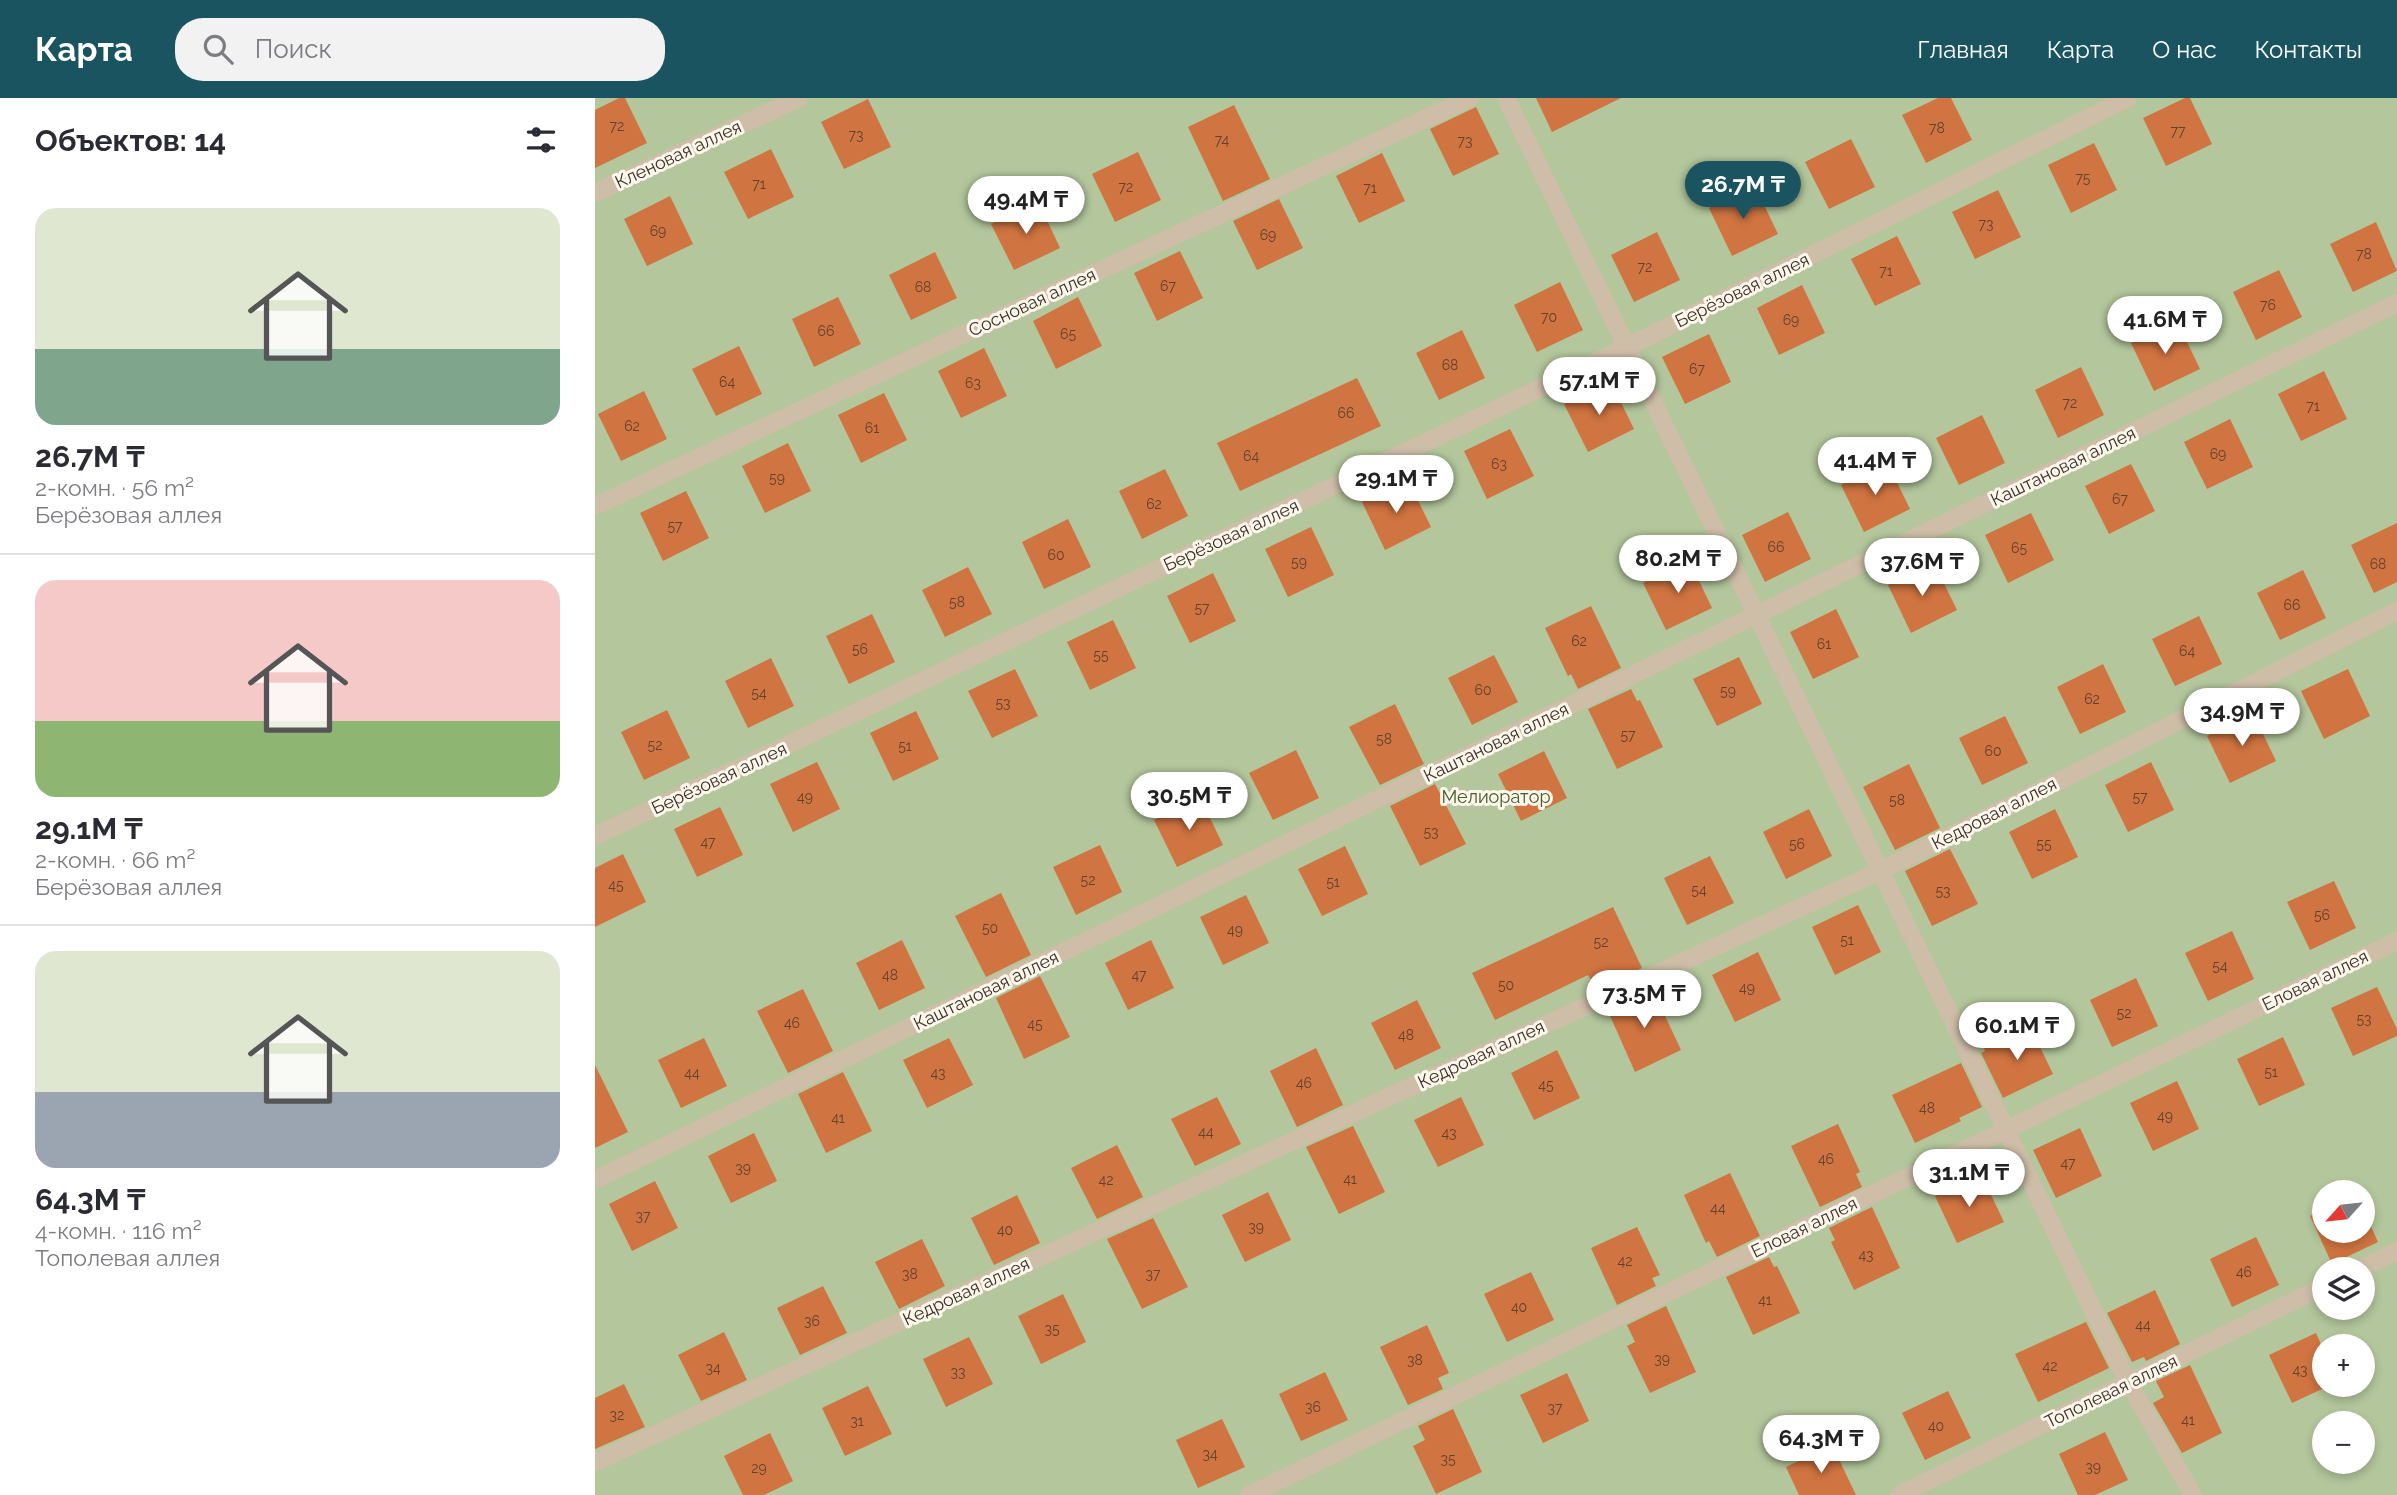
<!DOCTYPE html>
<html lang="ru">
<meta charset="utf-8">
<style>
:root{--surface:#fff;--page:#f2f2f3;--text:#2b2b33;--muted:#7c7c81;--line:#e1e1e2;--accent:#1a5461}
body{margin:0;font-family:Raleway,sans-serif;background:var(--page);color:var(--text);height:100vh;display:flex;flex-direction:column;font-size:26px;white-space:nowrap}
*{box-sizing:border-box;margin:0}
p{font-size:23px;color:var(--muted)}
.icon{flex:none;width:38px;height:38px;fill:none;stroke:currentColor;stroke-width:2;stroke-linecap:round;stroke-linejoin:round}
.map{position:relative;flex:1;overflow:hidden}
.drawer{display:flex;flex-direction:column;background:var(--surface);width:595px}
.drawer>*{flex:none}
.needle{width:46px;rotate:243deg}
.buttons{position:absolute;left:1717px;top:1082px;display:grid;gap:14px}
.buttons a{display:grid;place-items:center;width:63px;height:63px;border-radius:50%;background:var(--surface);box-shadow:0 4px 10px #0003;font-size:35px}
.price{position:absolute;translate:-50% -60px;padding:0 16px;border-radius:24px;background:#fff;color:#222;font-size:23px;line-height:46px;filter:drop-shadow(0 2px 4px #0008)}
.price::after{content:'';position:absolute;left:50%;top:42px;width:21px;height:16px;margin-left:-10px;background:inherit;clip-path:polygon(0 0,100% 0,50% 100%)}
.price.selected{background:var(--accent);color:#fff}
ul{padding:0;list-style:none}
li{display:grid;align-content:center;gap:14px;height:371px;padding:0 35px}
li+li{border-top:2px solid var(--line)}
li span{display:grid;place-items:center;height:217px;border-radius:21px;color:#555}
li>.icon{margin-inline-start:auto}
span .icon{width:126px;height:126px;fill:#fffc;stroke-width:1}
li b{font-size:30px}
h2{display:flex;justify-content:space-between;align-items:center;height:84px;padding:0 35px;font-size:30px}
header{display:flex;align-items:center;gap:42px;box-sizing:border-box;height:98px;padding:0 35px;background:var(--accent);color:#fff}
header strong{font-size:33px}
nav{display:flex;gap:38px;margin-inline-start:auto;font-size:24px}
.search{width:490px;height:63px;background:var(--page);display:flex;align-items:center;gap:18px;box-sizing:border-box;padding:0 24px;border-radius:28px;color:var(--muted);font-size:26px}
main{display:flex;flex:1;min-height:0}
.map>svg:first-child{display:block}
.green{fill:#b3c69c;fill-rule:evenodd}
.building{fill:#d07441}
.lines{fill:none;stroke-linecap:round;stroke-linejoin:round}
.minor{stroke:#cebea8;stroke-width:18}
.labels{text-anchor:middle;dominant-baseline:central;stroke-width:6;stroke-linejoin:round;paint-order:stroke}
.number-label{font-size:14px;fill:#60422f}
.street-label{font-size:18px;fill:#3b3129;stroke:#fcf6eb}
.park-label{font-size:18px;fill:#445c2a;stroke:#fcf6eb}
</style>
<header>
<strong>Карта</strong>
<div class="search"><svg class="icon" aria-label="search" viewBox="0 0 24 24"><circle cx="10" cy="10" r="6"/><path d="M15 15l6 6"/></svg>Поиск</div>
<nav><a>Главная</a><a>Карта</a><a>О нас</a><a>Контакты</a></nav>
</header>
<main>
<section class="drawer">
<h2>Объектов: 14<svg class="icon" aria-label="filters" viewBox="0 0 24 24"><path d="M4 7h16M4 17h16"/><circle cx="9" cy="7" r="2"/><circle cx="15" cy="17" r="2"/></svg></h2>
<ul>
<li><span style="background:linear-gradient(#dfe7d0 65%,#7fa58c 0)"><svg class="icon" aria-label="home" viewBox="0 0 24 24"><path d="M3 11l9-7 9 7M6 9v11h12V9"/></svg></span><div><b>26.7M ₸</b><p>2-комн. · 56 m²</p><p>Берёзовая аллея</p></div></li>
<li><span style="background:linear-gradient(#f6c9c9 65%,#8fb573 0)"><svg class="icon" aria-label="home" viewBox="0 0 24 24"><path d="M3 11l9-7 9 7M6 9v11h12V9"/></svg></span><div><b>29.1M ₸</b><p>2-комн. · 66 m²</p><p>Берёзовая аллея</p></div></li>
<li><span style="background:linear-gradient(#dfe7d0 65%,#9aa5b1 0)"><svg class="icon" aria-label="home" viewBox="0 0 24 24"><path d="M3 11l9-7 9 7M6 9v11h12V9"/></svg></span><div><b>64.3M ₸</b><p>4-комн. · 116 m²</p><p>Тополевая аллея</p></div></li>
</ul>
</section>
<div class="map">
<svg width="1802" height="1397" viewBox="0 0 1802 1397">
<rect width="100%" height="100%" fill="#f5edde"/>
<path class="green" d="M0,0H1802V1397H0ZM1729,1094H1768V1132H1729ZM1729,1171H1768V1209H1729ZM1729,1248H1768V1286H1729ZM1729,1325H1768V1363H1729Z"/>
<g class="building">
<path d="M24,0H30L52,45L0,70V12Z"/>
<path d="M941,0H1026L957,34Z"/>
<path d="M1343,0H1356L1377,42L1331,65L1307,17Z"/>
<path d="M1590,0H1595L1617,46L1571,68L1548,20Z"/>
<path d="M273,1L296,49L249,71L226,24Z"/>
<path d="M639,7L675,81L628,103L593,29Z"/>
<path d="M881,9L904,56L858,78L835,31Z"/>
<path d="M1256,41L1280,89L1234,111L1210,64Z"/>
<path d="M1499,45L1522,92L1476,115L1453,67Z"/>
<path d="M176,51L199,99L153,121L129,74Z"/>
<path d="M543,54L566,102L520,124L497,76Z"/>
<path d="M787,55L810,103L764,125L741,78Z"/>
<path d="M1160,88L1183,136L1137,158L1114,110Z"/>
<path d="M1403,92L1426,139L1380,161L1357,114Z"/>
<path d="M75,98L98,146L52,168L29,121Z"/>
<path d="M684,101L708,150L662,172L638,123Z"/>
<path d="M443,103L465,150L419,172L396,126Z"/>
<path d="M1781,124L1802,173L1758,194L1735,146Z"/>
<path d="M1062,134L1085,182L1039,204L1016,157Z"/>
<path d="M1302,138L1326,186L1280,208L1256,161Z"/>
<path d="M585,153L608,200L562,223L539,175Z"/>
<path d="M340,154L362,200L316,222L294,177Z"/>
<path d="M1684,172L1707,219L1661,242L1638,194Z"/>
<path d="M965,184L988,232L942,254L919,207Z"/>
<path d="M1207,187L1230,235L1184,257L1162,210Z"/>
<path d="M243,199L266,246L219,269L197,221Z"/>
<path d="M483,199L507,248L461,271L438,223Z"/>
<path d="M1582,223L1605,271L1559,293L1536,245Z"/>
<path d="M867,232L890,280L844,302L821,255Z"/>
<path d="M1114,236L1136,284L1090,306L1067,259Z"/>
<path d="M144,248L167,296L121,318L97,271Z"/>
<path d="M389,250L412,298L366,320L343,273Z"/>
<path d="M1486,269L1509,317L1463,340L1440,292Z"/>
<path d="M1729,273L1752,321L1706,343L1683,296Z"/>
<path d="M762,280L786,328L645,393L622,345Z"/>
<path d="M1016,284L1039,331L993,354L969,306Z"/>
<path d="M49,293L72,341L26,363L3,316Z"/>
<path d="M289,295L312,342L266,365L243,317Z"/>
<path d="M1387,317L1410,365L1364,387L1341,340Z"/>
<path d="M1635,321L1658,369L1612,391L1589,344Z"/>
<path d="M915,331L939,378L892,401L869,353Z"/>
<path d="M193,345L216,393L170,415L147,368Z"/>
<path d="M1292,364L1315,411L1269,434L1246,387Z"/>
<path d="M1536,366L1560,413L1514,436L1490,388Z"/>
<path d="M570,371L593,418L547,441L524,393Z"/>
<path d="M813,382L836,429L790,452L767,404Z"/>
<path d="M91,393L114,440L68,463L45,415Z"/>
<path d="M1193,414L1216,461L1170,484L1147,437Z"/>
<path d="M1436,415L1459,462L1413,485L1390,437Z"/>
<path d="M473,421L496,469L449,491L427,444Z"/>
<path d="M1802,425V484L1779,495L1756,447Z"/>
<path d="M716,429L739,477L693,499L670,451Z"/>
<path d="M1094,462L1117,510L1071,532L1048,485Z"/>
<path d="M1339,465L1362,512L1316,535L1293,487Z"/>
<path d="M373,469L397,516L350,539L327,492Z"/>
<path d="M1708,472L1731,520L1685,542L1662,495Z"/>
<path d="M618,475L641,523L595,545L572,498Z"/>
<path d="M996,508L1026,570L983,591L976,576L973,578L950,530Z"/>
<path d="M1241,511L1264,559L1218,581L1195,534Z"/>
<path d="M277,516L300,564L254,586L231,538Z"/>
<path d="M1604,518L1627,566L1580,588L1557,541Z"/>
<path d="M518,522L541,570L495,592L472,544Z"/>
<path d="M899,557L923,604L877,627L853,580Z"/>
<path d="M1144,559L1167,606L1122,628L1098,581Z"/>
<path d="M176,560L199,608L153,630L130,583Z"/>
<path d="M1508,566L1531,614L1485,636L1462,589Z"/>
<path d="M420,571L443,618L397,640L373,593Z"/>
<path d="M1753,571L1775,618L1729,641L1706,593Z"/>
<path d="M1036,591L1042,603L1045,602L1068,649L1022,671L993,611Z"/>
<path d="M800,606L829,666L785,687L754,629Z"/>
<path d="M72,612L95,660L49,682L26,634Z"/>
<path d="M321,613L344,661L298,683L275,635Z"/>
<path d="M1658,615L1681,663L1635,685L1612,638Z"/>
<path d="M1410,618L1433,665L1387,687L1364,640Z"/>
<path d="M701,652L724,700L678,722L654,675Z"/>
<path d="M949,653L972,700L926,723L903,676Z"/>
<path d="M222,664L245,711L198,734L175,686Z"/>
<path d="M1556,664L1579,712L1533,734L1510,687Z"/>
<path d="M1314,666L1345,730L1300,752L1268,689Z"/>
<path d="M840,686L871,746L825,768L795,708Z"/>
<path d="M605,699L628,747L582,769L559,722Z"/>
<path d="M125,709L148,757L102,779L79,731Z"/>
<path d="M1214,711L1237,758L1191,781L1168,734Z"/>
<path d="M1460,711L1483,759L1437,781L1414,734Z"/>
<path d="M505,747L527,794L481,817L458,769Z"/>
<path d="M750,748L773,796L727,818L703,771Z"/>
<path d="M1355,751L1383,806L1337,828L1310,773Z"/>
<path d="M28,756L51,804L0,829V770Z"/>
<path d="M1115,758L1139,805L1092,827L1069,780Z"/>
<path d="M1739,783L1761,830L1715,852L1692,804Z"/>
<path d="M406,795L436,857L391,879L360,818Z"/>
<path d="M651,797L674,845L628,867L605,819Z"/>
<path d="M1263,807L1286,854L1240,877L1217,829Z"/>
<path d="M1018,809L1047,870L1002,891L993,877L900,922L877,875Z"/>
<path d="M1637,833L1659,881L1613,903L1590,855Z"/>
<path d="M307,842L330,890L284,912L261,865Z"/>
<path d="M556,842L579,890L533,912L510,865Z"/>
<path d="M1163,854L1186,902L1140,924L1117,877Z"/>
<path d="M445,878L475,939L429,961L401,900Z"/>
<path d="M1541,880L1563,928L1517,949L1495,902Z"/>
<path d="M1782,889L1802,931V938L1758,958L1736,910Z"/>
<path d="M1057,890L1086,952L1040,974L1012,911Z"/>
<path d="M208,891L238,953L193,975L162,913Z"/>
<path d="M822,902L846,950L800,972L776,925Z"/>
<path d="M1435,928L1458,976L1408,1000L1386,955L1390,953L1389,950Z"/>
<path d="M1688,939L1710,987L1664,1008L1642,961Z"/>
<path d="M109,940L132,988L86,1010L63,962Z"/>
<path d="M354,940L378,987L332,1010L308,962Z"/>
<path d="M721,950L748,1007L702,1029L675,973Z"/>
<path d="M962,952L985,1000L939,1022L916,975Z"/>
<path d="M1366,965L1387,1009L1364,1020L1366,1023L1320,1045L1297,997Z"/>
<path d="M0,967L33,1034L0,1050Z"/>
<path d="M248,974L277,1033L231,1055L203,996Z"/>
<path d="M1582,983L1604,1031L1558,1053L1535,1005Z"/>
<path d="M622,999L646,1046L600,1068L576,1021Z"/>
<path d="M866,999L889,1047L843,1069L819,1022Z"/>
<path d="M1243,1026L1265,1074L1261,1076L1267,1089L1225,1109L1196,1048Z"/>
<path d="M758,1028L790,1094L744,1116L711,1049Z"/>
<path d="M1485,1030L1507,1078L1461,1100L1438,1052Z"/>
<path d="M159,1035L182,1083L136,1105L113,1058Z"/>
<path d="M522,1047L548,1099L502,1121L476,1070Z"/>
<path d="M1135,1075L1165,1138L1122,1159L1114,1143L1111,1145L1089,1097Z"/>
<path d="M1386,1076L1409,1124L1362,1145L1340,1098Z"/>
<path d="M60,1083L83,1130L37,1153L14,1106Z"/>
<path d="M673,1094L696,1142L650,1164L627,1117Z"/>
<path d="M422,1097L445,1145L399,1167L376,1120Z"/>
<path d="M1277,1109L1305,1170L1259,1192L1236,1144L1240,1142L1234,1130Z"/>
<path d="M1768,1110L1783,1144L1737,1166L1715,1118L1729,1111V1132H1768Z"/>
<path d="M558,1120L593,1189L547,1211L512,1141Z"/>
<path d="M1042,1129L1065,1177L1057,1180L1061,1188L1022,1207L996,1150Z"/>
<path d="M1661,1139L1684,1187L1637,1209L1615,1161Z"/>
<path d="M327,1141L350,1188L304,1211L280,1164Z"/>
<path d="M1174,1159L1179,1169L1182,1168L1205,1215L1158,1237L1131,1179Z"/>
<path d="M936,1174L959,1222L912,1244L889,1196Z"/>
<path d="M228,1188L252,1235L205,1257L182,1210Z"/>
<path d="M1560,1192L1585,1246L1551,1263L1549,1259L1537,1264L1512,1215Z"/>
<path d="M468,1196L491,1244L446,1266L423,1218Z"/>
<path d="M1071,1208L1101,1274L1055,1295L1032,1248L1040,1244L1032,1227Z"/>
<path d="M1491,1224L1514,1270L1443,1304L1420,1256Z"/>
<path d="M832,1227L854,1275L843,1280L848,1291L813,1307L785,1249Z"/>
<path d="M129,1234L152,1282L106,1303L83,1257Z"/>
<path d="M1721,1235L1729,1253V1290L1697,1305L1674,1257Z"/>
<path d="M374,1239L398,1286L351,1309L328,1261Z"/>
<path d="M1595,1267L1627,1335L1587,1355L1558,1305L1569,1299L1561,1283Z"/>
<path d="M730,1274L753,1322L706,1343L684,1296Z"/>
<path d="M972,1275L994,1323L948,1345L925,1297Z"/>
<path d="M29,1286L50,1329L0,1351V1300Z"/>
<path d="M273,1288L297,1336L250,1358L227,1310Z"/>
<path d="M1353,1293L1376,1340L1330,1362L1307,1315Z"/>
<path d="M858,1311L887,1374L841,1396L818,1348L830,1342L823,1328Z"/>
<path d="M627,1321L650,1369L603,1390L581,1342Z"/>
<path d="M1510,1334L1533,1382L1500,1397H1483L1464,1356Z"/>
<path d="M175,1335L198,1383L169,1397H148L129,1358Z"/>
<path d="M1237,1347L1261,1397H1204L1191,1369Z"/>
</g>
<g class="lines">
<g class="minor">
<path d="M911,0L1533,1284L1598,1397"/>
<path d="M0,95L204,0"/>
<path d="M0,408L875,0"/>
<path d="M0,738L1032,249L1533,0"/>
<path d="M0,1082L1802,205"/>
<path d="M1765,1171L1802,1153"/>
<path d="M0,1364L1285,773L1802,513"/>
<path d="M654,1397L1802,843"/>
<path d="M1304,1397L1729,1188"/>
</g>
</g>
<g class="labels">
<g class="number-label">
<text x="22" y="28">72</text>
<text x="1342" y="30">78</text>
<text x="1583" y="33">77</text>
<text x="261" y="37">73</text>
<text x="627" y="42">74</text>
<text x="870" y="43">73</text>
<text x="1488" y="80">75</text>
<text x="164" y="86">71</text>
<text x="531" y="89">72</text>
<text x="775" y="90">71</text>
<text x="1391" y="126">73</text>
<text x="63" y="133">69</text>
<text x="673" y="137">69</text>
<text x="1769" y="156">78</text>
<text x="1050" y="169">72</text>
<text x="1291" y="173">71</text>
<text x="573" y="188">67</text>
<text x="328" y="189">68</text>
<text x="1673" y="207">76</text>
<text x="954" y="219">70</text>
<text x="1196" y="222">69</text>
<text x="231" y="233">66</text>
<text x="473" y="236">65</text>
<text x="855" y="267">68</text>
<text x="1102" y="271">67</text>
<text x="132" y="284">64</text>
<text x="378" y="285">63</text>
<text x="1475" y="305">72</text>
<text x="1718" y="308">71</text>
<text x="751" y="315">66</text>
<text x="37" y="328">62</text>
<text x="277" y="330">61</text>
<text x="1623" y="356">69</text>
<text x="656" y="358">64</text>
<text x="904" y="366">63</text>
<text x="182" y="380">59</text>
<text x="1525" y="401">67</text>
<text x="559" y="406">62</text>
<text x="80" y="428">57</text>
<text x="1181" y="449">66</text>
<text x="1424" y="450">65</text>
<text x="461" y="457">60</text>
<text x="704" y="464">59</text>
<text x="1783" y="466">68</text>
<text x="362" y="504">58</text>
<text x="1697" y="507">66</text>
<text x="607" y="510">57</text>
<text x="984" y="543">62</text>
<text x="1229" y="546">61</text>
<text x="265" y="551">56</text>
<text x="1592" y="553">64</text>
<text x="506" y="557">55</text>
<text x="888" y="592">60</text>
<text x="1133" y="593">59</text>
<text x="164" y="595">54</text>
<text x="1497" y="601">62</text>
<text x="408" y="605">53</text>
<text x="1033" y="637">57</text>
<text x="789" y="641">58</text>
<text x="60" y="647">52</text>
<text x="310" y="648">51</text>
<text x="1398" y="653">60</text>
<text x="210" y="699">49</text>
<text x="1545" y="699">57</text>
<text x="1302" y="702">58</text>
<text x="836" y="734">53</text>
<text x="113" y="744">47</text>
<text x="1202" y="746">56</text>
<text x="1449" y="746">55</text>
<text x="493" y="782">52</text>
<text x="738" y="784">51</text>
<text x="21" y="787">45</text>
<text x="1104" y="792">54</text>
<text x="1348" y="793">53</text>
<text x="1727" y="817">56</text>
<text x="395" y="830">50</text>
<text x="640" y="832">49</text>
<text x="1252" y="842">51</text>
<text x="1006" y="844">52</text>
<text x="1625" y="868">54</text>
<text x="295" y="877">48</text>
<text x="544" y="877">47</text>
<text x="911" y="887">50</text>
<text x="1152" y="890">49</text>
<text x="1529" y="915">52</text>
<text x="1769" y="921">53</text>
<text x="197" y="925">46</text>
<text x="440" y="926">45</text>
<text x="811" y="937">48</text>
<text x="1676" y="974">51</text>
<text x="97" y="975">44</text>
<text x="343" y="975">43</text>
<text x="709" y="985">46</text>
<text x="951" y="987">45</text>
<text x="1332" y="1010">48</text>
<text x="1570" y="1018">49</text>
<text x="243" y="1020">41</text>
<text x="611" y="1034">44</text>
<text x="854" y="1035">43</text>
<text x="1231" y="1061">46</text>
<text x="1473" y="1065">47</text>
<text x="148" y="1070">39</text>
<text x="755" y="1081">41</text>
<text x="511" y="1082">42</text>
<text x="1123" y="1110">44</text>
<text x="48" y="1118">37</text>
<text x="661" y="1129">39</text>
<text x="410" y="1132">40</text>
<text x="1271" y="1157">43</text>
<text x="1030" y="1163">42</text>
<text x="1649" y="1174">46</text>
<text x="315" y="1176">38</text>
<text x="558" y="1176">37</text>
<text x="1170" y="1202">41</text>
<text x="924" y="1209">40</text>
<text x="217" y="1223">36</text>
<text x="1548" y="1227">44</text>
<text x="457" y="1231">35</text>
<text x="1067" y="1261">39</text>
<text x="820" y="1262">38</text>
<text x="1455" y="1268">42</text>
<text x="118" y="1270">34</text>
<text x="1705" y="1272">43</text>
<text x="363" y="1274">33</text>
<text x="718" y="1309">36</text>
<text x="960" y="1310">37</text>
<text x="22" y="1317">32</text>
<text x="1593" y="1322">41</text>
<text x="262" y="1323">31</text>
<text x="1341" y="1328">40</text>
<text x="615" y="1356">34</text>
<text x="853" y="1361">35</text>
<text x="1498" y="1369">39</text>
<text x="164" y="1370">29</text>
</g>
<g class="street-label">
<text transform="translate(83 56) rotate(-25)">Кленовая аллея</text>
<text transform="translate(1147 192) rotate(-26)">Берёзовая аллея</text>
<text transform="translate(437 204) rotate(-25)">Сосновая аллея</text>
<text transform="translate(1468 368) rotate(-26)">Каштановая аллея</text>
<text transform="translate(636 437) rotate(-25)">Берёзовая аллея</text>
<text transform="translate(901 644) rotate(-26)">Каштановая аллея</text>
<text transform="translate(124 680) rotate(-25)">Берёзовая аллея</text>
<text transform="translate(1399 715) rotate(-27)">Кедровая аллея</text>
<text transform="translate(1720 882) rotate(-26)">Еловая аллея</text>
<text transform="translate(391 892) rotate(-26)">Каштановая аллея</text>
<text transform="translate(886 956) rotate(-25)">Кедровая аллея</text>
<text transform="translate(1209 1129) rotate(-26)">Еловая аллея</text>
<text transform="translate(371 1193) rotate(-25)">Кедровая аллея</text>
<text transform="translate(1516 1293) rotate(-26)">Тополевая аллея</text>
</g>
<g class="park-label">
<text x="901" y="698">Мелиоратор</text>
</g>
</g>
</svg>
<div class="buttons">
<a><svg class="needle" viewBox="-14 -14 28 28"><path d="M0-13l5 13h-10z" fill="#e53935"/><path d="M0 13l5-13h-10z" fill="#7c7c81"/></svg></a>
<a><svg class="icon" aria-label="layers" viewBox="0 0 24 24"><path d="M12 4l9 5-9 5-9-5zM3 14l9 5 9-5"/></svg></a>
<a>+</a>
<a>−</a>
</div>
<b class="price selected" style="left:1148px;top:123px">26.7M ₸</b>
<b class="price" style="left:431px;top:138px">49.4M ₸</b>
<b class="price" style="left:1570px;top:258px">41.6M ₸</b>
<b class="price" style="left:1004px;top:319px">57.1M ₸</b>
<b class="price" style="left:1280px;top:399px">41.4M ₸</b>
<b class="price" style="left:801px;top:417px">29.1M ₸</b>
<b class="price" style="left:1083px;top:497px">80.2M ₸</b>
<b class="price" style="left:1327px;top:500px">37.6M ₸</b>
<b class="price" style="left:1647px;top:650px">34.9M ₸</b>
<b class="price" style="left:594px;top:734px">30.5M ₸</b>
<b class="price" style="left:1049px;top:932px">73.5M ₸</b>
<b class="price" style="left:1422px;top:964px">60.1M ₸</b>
<b class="price" style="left:1374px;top:1111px">31.1M ₸</b>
<b class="price" style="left:1226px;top:1377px">64.3M ₸</b>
</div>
</main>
